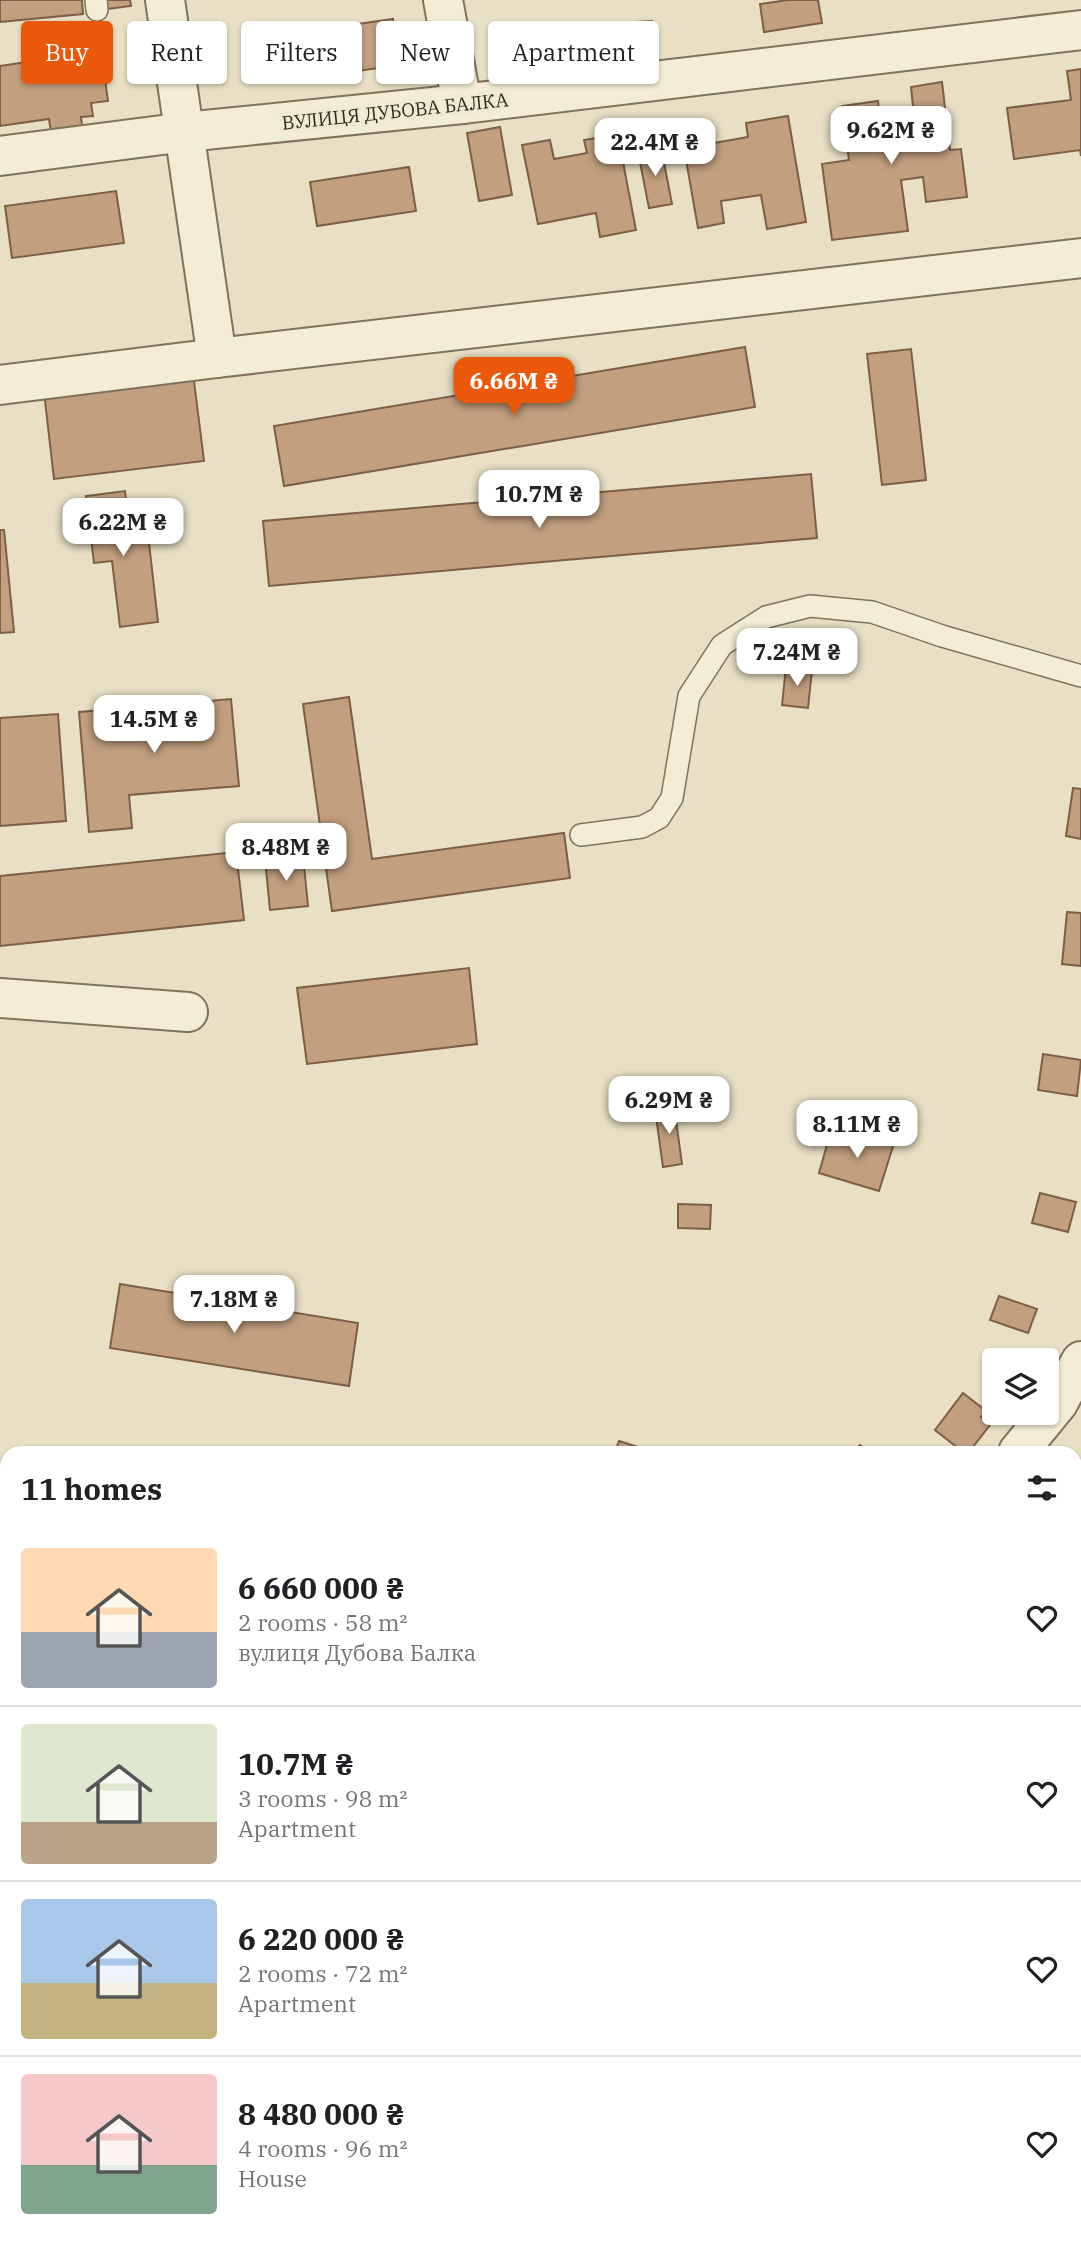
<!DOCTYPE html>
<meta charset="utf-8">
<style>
:root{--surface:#fff;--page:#f6f6f6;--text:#202124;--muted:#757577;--line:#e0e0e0;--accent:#ea580c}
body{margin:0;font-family:"IBM Plex Serif",serif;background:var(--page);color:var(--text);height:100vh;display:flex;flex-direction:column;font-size:26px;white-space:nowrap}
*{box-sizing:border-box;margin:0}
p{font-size:23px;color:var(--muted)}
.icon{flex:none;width:38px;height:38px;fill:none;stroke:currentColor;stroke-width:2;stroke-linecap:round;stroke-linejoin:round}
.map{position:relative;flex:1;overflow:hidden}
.panel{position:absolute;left:0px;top:1446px;width:1082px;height:800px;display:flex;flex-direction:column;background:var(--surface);border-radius:21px 21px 0 0;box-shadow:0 2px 5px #0004}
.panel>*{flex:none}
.guide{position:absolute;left:21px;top:21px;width:700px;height:63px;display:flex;gap:14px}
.fabs{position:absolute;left:982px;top:1348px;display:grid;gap:14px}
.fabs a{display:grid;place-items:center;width:77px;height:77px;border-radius:7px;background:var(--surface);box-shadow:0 2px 5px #0004;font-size:35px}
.price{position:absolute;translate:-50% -60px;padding:0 16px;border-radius:14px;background:#fff;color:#222;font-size:23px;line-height:46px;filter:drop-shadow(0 2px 4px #0008)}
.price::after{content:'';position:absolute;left:50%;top:42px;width:21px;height:16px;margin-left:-10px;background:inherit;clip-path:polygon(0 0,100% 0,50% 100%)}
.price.active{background:var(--accent);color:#fff}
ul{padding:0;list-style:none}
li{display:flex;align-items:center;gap:21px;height:175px;padding:0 21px}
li+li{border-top:2px solid var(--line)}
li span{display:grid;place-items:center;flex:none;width:196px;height:140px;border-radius:7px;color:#555}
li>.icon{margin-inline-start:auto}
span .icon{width:84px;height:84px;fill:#fffc;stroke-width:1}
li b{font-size:30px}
h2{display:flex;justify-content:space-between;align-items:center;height:84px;padding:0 21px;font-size:30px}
.pill{padding:0 24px;border-radius:7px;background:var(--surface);box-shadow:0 2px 5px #0004;font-size:24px;line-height:63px}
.pill.active{background:var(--accent);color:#fff}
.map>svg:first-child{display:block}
.green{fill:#bcc49a}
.building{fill:#c19f7f;stroke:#7c5f46;stroke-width:2}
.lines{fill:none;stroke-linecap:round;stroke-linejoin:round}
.service-casing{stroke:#80725d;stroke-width:24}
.minor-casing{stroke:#80725d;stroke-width:42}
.service{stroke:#f4edd6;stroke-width:21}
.minor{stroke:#f4edd6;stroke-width:38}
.rail{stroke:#32291f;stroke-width:5;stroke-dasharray:12 12;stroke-linecap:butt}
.labels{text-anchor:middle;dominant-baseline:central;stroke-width:7;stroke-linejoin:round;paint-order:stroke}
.street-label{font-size:19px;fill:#32291f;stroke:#f0ead2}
</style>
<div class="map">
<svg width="1081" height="2244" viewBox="0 0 1081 2244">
<rect width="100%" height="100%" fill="#e8dfc4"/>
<g class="green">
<path d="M0,1655L7,1658V2238H1074L1075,2044L1081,2046V2244H0Z"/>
<path d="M1075,1735H1081V1862L1075,1859Z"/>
</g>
<g class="building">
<path d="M0,0H82L83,14L0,22Z"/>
<path d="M106,0H130L131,6L108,9Z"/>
<path d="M788,0H818L822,23L764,32L760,4Z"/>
<path d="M393,19L400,65L301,79L294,33Z"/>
<path d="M652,21L653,41L603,44L601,24Z"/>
<path d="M101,51L108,101L91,103L93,116L81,117L84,141L53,146L49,119L0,126V66Z"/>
<path d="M1081,69V156L1080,150L1014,159L1007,108L1071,100L1067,71Z"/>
<path d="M942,82L950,150L961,149L967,197L926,202L923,177L901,180L908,231L832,240L822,164L849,160L842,106L878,101L880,120L914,116L911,87Z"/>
<path d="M788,116L806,222L767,229L761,195L721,201L724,223L698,228L682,137L712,132L714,143L748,137L746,123Z"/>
<path d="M500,127L512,195L479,201L467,133Z"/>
<path d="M625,133L629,155L622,157L636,230L600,237L596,213L538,224L522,145L550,140L554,159L587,153L584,140Z"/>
<path d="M661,147L672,204L649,208L638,152Z"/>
<path d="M409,167L416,211L317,226L310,182Z"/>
<path d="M116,191L124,243L12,258L5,206Z"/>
<path d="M745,347L755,407L284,486L274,426Z"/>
<path d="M911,349L926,480L882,485L867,354Z"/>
<path d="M193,373L204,461L54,479L44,392Z"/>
<path d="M811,474L817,538L269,586L263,521Z"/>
<path d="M125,491L130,536L148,534L158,622L120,627L112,561L94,563L86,496Z"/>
<path d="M0,530H4L14,632L0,633Z"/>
<path d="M786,667L812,670L808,708L782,705Z"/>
<path d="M349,697L372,859L564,833L570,878L332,911L303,704Z"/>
<path d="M231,699L239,786L129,795L132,828L89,832L79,712Z"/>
<path d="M58,714L66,821L0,826V718Z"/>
<path d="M1073,788L1081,789V839L1066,836Z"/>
<path d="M236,852L244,920L0,946V876Z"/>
<path d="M303,855L308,906L270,910L265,859Z"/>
<path d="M1067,912L1081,913V966L1062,964Z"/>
<path d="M469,968L477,1044L307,1064L297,988Z"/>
<path d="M1043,1054L1081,1060L1077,1096L1038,1090Z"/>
<path d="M674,1106L682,1164L663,1167L655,1109Z"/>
<path d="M851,1131L894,1143L879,1191L819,1173L830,1134L849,1140Z"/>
<path d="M1040,1193L1076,1202L1068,1232L1032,1223Z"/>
<path d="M678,1204L711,1205L710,1229L678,1228Z"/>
<path d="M120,1284L358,1323L349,1386L110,1348Z"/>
<path d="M999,1296L1037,1309L1028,1333L990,1320Z"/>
<path d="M963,1393L986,1411L981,1417L990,1425L969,1452H963L935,1430Z"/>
<path d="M619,1441L654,1452H615Z"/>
<path d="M860,1445L870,1452H854Z"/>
<path d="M1076,1478L1081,1482V1508L1074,1503Z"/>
</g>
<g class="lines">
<defs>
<g id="service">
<path d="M96,0L97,10"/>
<path d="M581,835L642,827L659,818L672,798L689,696L722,645L766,617L810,606L872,612L942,636L1081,676"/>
</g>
<g id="minor">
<path d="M165,0L217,358"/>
<path d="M443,0L462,104"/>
<path d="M0,156L185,132L462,104L1081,30"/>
<path d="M0,385L217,358L1081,258"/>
<path d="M0,998L188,1012"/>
<path d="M1018,1452L1058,1403L1081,1361"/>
</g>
</defs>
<use href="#service" class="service-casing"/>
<use href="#minor" class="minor-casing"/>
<use href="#service" class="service"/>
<use href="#minor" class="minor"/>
<g class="rail">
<path d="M0,1511L7,1514"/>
<path d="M0,1534L7,1537"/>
<path d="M0,1600L7,1603"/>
<path d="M1074,1892L1081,1894"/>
<path d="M1074,1918L1081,1920"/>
<path d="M1074,2012L1081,2014"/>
</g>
</g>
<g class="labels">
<g class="street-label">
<text transform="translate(395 111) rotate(-6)">ВУЛИЦЯ ДУБОВА БАЛКА</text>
</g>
</g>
</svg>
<div class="fabs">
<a><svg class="icon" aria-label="layers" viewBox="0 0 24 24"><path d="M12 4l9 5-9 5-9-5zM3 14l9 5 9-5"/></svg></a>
</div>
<b class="price" style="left:891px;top:166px">9.62M ₴</b>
<b class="price" style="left:655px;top:178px">22.4M ₴</b>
<b class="price active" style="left:514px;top:417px">6.66M ₴</b>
<b class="price" style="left:539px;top:530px">10.7M ₴</b>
<b class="price" style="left:123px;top:558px">6.22M ₴</b>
<b class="price" style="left:797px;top:688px">7.24M ₴</b>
<b class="price" style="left:154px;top:755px">14.5M ₴</b>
<b class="price" style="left:286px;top:883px">8.48M ₴</b>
<b class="price" style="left:669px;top:1136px">6.29M ₴</b>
<b class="price" style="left:857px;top:1160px">8.11M ₴</b>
<b class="price" style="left:234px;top:1335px">7.18M ₴</b>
<div class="guide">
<a class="pill active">Buy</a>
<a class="pill">Rent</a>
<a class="pill">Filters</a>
<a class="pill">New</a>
<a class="pill">Apartment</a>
</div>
<section class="panel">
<h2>11 homes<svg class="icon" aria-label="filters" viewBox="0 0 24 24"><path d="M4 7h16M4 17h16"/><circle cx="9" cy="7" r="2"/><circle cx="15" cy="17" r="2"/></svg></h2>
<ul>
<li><span style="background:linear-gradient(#ffd9b3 60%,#9aa5b1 0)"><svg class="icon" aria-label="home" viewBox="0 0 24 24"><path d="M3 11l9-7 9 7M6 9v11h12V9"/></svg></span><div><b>6 660 000 ₴</b><p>2 rooms · 58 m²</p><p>вулиця Дубова Балка</p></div><svg class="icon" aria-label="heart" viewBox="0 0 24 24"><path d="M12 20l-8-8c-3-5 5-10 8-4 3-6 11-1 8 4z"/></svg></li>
<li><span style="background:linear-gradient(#dfe7d0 70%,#b9a48a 0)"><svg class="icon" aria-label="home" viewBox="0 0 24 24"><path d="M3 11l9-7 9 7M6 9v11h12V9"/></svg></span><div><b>10.7M ₴</b><p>3 rooms · 98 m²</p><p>Apartment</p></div><svg class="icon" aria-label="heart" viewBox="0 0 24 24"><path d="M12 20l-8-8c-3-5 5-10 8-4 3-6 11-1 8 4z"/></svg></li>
<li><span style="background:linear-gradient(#a9c7e8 60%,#c2b280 0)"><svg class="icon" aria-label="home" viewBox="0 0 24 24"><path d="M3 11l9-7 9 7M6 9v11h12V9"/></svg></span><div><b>6 220 000 ₴</b><p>2 rooms · 72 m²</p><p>Apartment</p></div><svg class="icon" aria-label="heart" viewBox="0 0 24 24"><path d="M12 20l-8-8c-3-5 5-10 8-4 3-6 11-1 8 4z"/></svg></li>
<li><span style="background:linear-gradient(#f6c9c9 65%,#7fa58c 0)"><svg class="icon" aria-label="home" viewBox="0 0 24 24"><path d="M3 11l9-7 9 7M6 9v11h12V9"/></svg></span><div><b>8 480 000 ₴</b><p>4 rooms · 96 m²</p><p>House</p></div><svg class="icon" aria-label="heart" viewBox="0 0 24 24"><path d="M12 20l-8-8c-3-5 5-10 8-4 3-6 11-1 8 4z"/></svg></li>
</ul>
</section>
</div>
